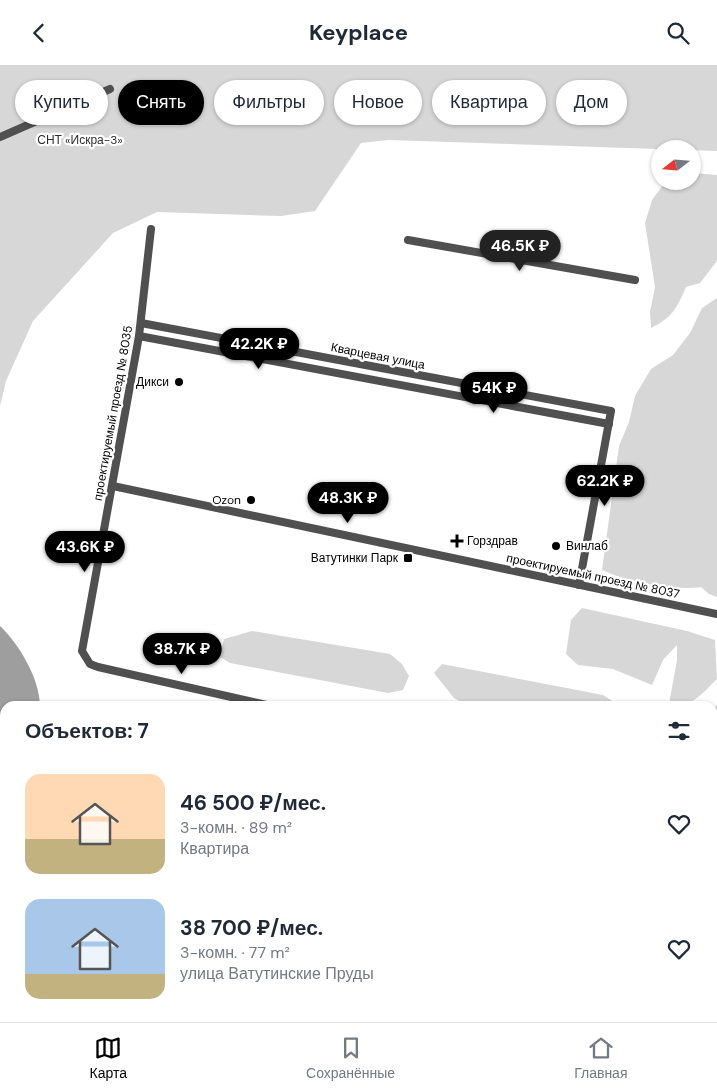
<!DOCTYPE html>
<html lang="ru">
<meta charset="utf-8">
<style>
:root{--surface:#fff;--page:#f2f2f3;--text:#1f2937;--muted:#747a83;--line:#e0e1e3;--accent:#000}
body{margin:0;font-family:"DM Sans",sans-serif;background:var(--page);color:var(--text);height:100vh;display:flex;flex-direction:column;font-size:19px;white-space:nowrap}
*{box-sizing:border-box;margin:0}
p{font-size:16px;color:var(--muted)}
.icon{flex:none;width:28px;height:28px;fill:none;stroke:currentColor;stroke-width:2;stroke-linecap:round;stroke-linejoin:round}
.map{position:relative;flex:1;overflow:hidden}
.sheet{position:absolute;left:0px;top:636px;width:718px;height:321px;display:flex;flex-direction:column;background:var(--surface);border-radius:15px 15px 0 0;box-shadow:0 1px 4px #0004}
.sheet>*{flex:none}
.top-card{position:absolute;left:15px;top:15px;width:688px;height:45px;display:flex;gap:10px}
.needle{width:32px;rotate:253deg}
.tools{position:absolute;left:651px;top:75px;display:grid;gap:10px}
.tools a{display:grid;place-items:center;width:50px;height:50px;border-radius:50%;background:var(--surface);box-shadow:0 1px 4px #0004;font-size:25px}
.price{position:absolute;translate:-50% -42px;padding:0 11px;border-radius:18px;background:var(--accent);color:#fff;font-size:16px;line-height:32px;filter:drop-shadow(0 1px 2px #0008)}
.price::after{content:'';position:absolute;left:50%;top:30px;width:15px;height:11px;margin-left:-8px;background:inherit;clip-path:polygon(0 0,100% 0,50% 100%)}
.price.selected{background:#222;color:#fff}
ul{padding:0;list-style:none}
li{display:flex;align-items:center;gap:15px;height:125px;padding:0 25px}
li span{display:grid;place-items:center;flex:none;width:140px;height:100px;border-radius:15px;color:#555}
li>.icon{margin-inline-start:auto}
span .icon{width:60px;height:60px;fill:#fffc;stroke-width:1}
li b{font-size:21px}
h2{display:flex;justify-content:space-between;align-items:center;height:60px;padding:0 25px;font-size:21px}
.pill{padding:0 18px;border-radius:22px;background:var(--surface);box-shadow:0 1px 4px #0004;font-size:18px;line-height:45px}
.pill.selected{background:var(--accent);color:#fff}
header{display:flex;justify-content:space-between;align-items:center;height:65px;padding:0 25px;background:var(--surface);font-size:22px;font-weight:700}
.tab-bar{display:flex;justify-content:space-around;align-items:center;height:70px;border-top:1px solid var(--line);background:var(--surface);font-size:14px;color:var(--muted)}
.tab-bar a{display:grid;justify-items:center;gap:2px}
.tab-bar .selected{color:var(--accent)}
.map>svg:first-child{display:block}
.green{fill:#d7d7d7}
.water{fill:#9e9e9e}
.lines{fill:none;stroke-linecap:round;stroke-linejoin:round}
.major-casing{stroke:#dbdbdb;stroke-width:12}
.highway-casing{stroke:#dbdbdb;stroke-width:13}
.minor{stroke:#505050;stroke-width:8}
.major{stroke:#000;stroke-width:10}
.highway{stroke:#000;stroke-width:11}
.poi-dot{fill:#000;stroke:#fff;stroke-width:2}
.labels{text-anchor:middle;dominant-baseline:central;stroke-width:4.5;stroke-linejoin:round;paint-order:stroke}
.park-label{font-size:12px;fill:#2e2e2e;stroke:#fff}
.street-label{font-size:12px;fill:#000;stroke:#fff}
.poi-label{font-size:12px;fill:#000;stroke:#fff;text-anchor:end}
</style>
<header><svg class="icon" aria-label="back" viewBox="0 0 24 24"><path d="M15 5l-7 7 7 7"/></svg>Keyplace<svg class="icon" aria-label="search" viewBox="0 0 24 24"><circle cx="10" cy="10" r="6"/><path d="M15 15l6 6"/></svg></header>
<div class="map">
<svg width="717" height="957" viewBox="0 0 717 957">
<rect width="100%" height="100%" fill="#fff"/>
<g class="green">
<path d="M0,0H717V86L388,75L361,78L315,146L281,151L157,147L113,168L33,256L6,316L0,341Z"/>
<path d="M693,108L717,110V196L700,218L686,222C677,243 672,253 651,263L650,247L655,222L645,158L652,135L666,116H692Z"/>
<path d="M717,233V532L709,529L701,522C674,526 628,517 602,505L619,381L629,357L635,331L651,304L673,290L690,268L702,243Z"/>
<path d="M582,543L687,566L715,575L717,614C702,628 691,645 669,639L677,595V580L663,595L652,620L613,604L578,600L566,589L571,555Z"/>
<path d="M252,566L390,589L402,599L409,611L403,625L388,628L230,598L220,592L224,574Z"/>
<path d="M442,599L603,630L617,639L616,641H469L454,633L434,608Z"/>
<path d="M717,640V710L713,712V644Z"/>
<path d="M436,952H529L585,957H435Z"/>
</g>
<path class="water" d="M0,561C19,579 40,614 40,641H5V721L0,720Z"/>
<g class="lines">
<defs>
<g id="major">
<path d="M712,834L717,835"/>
<path d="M0,891H5"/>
<path d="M712,933L717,934"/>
<path d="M257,952L258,957"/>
</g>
<g id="highway">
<path d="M0,734H5"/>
<path d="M0,747H5"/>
<path d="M712,850L717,851"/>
<path d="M712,863L717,864"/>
</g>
</defs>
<use href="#major" class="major-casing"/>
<use href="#highway" class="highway-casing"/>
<g class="minor">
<path d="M0,72L110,24"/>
<path d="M151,164L139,271L82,586L90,599L98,602L271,641"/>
<path d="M408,175L635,215"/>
<path d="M141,258L611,346L579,520"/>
<path d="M139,271L609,359"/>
<path d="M113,421L717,549"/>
<path d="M453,952L497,957"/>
<path d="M153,957V952"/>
<path d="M438,957L439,953L445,952"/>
</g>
<use href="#major" class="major"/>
<use href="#highway" class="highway"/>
</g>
<g class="poi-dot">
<circle cx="179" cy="317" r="5"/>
<circle cx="251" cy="435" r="5"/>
<path d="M454.5 468.5h5v5h5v5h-5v5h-5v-5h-5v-5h5z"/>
<circle cx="556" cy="481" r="5"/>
<rect x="403" y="488" width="10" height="10" rx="2.5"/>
</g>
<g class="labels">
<g class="park-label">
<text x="80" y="75">СНТ «Искра-3»</text>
</g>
<g class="street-label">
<text transform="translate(378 291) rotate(11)">Кварцевая улица</text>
<text transform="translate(113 348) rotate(-80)">проектируемый проезд № 8035</text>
<text transform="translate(593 511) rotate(12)">проектируемый проезд № 8037</text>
</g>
<g class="poi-label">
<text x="169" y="317">Дикси</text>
<text x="241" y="435">Ozon</text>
<text x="467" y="476" text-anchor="start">Горздрав</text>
<text x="566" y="481" text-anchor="start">Винлаб</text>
<text x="398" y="493">Ватутинки Парк</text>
</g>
</g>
</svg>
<div class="tools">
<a><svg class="needle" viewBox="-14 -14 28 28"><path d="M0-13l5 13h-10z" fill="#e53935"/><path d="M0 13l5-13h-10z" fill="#747a83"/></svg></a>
</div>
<b class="price selected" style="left:520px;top:207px">46.5K ₽</b>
<b class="price" style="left:259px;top:305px">42.2K ₽</b>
<b class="price" style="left:494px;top:349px">54K ₽</b>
<b class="price" style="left:605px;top:442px">62.2K ₽</b>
<b class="price" style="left:348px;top:459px">48.3K ₽</b>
<b class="price" style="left:85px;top:508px">43.6K ₽</b>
<b class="price" style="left:182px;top:610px">38.7K ₽</b>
<div class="top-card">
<a class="pill">Купить</a>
<a class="pill selected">Снять</a>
<a class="pill">Фильтры</a>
<a class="pill">Новое</a>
<a class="pill">Квартира</a>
<a class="pill">Дом</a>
</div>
<section class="sheet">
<h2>Объектов: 7<svg class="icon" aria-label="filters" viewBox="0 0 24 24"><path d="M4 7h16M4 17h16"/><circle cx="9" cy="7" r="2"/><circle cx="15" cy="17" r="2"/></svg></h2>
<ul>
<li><span style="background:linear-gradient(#ffd9b3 65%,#c2b280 0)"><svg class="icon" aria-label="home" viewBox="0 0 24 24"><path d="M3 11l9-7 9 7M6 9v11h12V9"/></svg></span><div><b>46 500 ₽/мес.</b><p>3-комн. · 89 m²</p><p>Квартира</p></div><svg class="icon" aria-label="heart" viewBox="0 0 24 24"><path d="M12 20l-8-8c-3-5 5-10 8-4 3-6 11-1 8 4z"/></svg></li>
<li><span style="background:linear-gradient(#a9c7e8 75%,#c2b280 0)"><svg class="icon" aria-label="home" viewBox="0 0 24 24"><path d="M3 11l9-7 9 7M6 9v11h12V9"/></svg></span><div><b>38 700 ₽/мес.</b><p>3-комн. · 77 m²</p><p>улица Ватутинские Пруды</p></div><svg class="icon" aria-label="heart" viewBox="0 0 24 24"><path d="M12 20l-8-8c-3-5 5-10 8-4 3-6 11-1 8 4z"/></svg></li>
</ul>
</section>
</div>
<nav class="tab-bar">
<a class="selected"><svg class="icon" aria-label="map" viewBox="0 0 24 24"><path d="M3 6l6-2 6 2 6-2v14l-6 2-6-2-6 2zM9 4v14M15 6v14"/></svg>Карта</a>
<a><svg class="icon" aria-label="saved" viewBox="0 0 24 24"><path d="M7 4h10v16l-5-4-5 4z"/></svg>Сохранённые</a>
<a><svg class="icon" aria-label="home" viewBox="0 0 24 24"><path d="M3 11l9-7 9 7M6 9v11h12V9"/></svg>Главная</a>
</nav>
